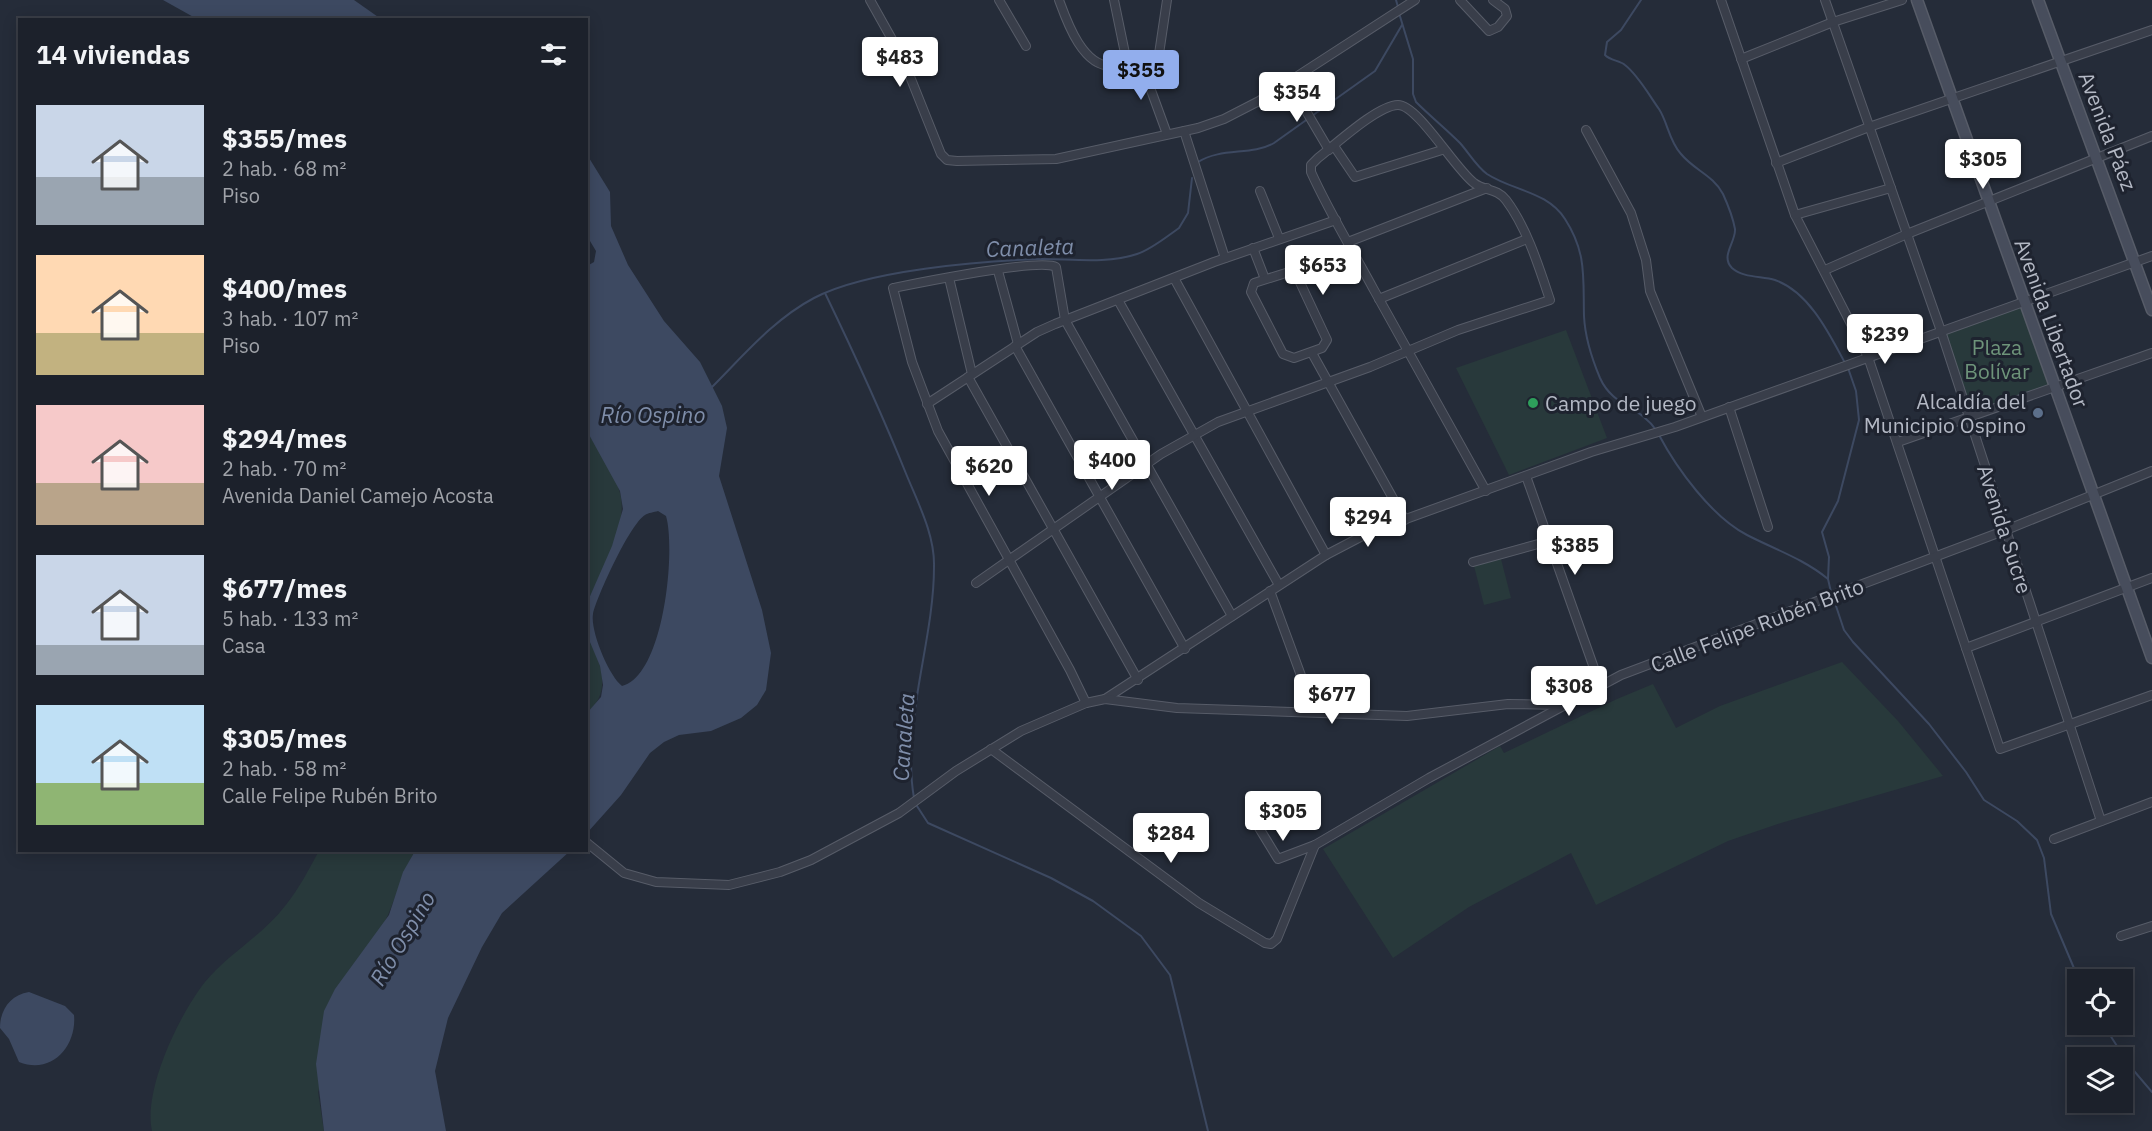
<!DOCTYPE html>
<html lang="es">
<meta charset="utf-8">
<style>
:root{--surface:#1c212b;--page:#292e37;--text:#f1f3f6;--muted:#a0a3a9;--line:#3a3e47;--accent:#92aeed}
body{margin:0;font-family:"IBM Plex Sans",sans-serif;background:var(--page);color:var(--text);height:100vh;display:flex;flex-direction:column;font-size:22px;white-space:nowrap}
*{box-sizing:border-box;margin:0}
p{font-size:20px;color:var(--muted)}
.icon{flex:none;width:33px;height:33px;fill:none;stroke:currentColor;stroke-width:2;stroke-linecap:round;stroke-linejoin:round}
.map{position:relative;flex:1;overflow:hidden}
.details{position:absolute;left:18px;top:18px;width:570px;height:834px;display:flex;flex-direction:column;background:var(--surface);border-radius:0px;box-shadow:0 3px 15px #0003,0 0 0 2px var(--line)}
.details>*{flex:none}
.fabs{position:absolute;left:2067px;top:969px;display:grid;gap:12px}
.fabs a{display:grid;place-items:center;width:66px;height:66px;border-radius:0px;background:var(--surface);box-shadow:0 3px 15px #0003,0 0 0 2px var(--line);font-size:30px}
.price{position:absolute;translate:-50% -51px;padding:0 14px;border-radius:6px;background:#fff;color:#222;font-size:20px;line-height:39px;filter:drop-shadow(0 2px 3px #0008)}
.price::after{content:'';position:absolute;left:50%;top:36px;width:18px;height:14px;margin-left:-9px;background:inherit;clip-path:polygon(0 0,100% 0,50% 100%)}
.price.active{background:var(--accent);color:#111}
ul{padding:0;list-style:none}
li{display:flex;align-items:center;gap:18px;height:150px;padding:0 18px}
li span{display:grid;place-items:center;flex:none;width:168px;height:120px;border-radius:0px;color:#555}
li>.icon{margin-inline-start:auto}
span .icon{width:72px;height:72px;fill:#fffc;stroke-width:1}
li b{font-size:26px}
h2{display:flex;justify-content:space-between;align-items:center;height:72px;padding:0 18px;font-size:26px}
.map>svg:first-child{display:block}
.green{fill:#28393b}
.water{fill:#3d4961;fill-rule:evenodd}
.lines{fill:none;stroke-linecap:round;stroke-linejoin:round}
.stream{stroke:#3d4961;stroke-width:2}
.street-casing{stroke:#575c68;stroke-width:10}
.secondary-casing{stroke:#575c68;stroke-width:13}
.street{stroke:#393e4a;stroke-width:8}
.secondary{stroke:#474d5c;stroke-width:10}
.leisure-dot{fill:#2e9e5b;stroke:#1e232f;stroke-width:2}
.service-dot{fill:#5c6f8a;stroke:#1e232f;stroke-width:2}
.labels{text-anchor:middle;dominant-baseline:central;stroke-width:6;stroke-linejoin:round;paint-order:stroke}
.street-label{font-size:21px;fill:#b4b9c5;stroke:#1e232f}
.park-label{font-size:21px;fill:#6e947a;stroke:#1e232f}
.poi-label{font-size:21px;fill:#b4b9c5;stroke:#1e232f;text-anchor:end}
.water-label{font-size:22px;font-style:italic;fill:#7f8eaa;stroke:#1e232f}
</style>
<div class="map">
<svg width="2152" height="1131" viewBox="0 0 2152 1131">
<rect width="100%" height="100%" fill="#252c39"/>
<g class="green">
<path d="M2024,302L2053,386L1970,416L1941,331Z"/>
<path d="M1566,330L1607,438L1509,475L1456,368Z"/>
<path d="M587,431C598,450 615,471 620,493C629,525 600,574 587,603Z"/>
<path d="M1501,559L1511,598L1484,605L1474,566Z"/>
<path d="M586,635C601,661 613,691 587,713Z"/>
<path d="M1842,662L1898,721L1943,776L1781,823L1728,841L1596,905L1571,853L1469,907L1393,958L1323,849L1500,746L1504,753L1617,699L1653,684L1676,728L1720,706Z"/>
<path d="M319,851H415C399,878 394,909 377,936L318,1092L324,1131H152C143,1090 179,1015 205,982C228,954 263,935 285,906C299,889 309,869 319,851Z"/>
</g>
<g class="water">
<path d="M163,0H354L381,19H197Z"/>
<path d="M586,153L610,192L611,226L628,265L664,321L700,362L722,406L727,428L719,476L762,610L771,653L766,690L757,705L741,718L711,731L679,735L664,742L650,753L621,795L587,833V713L601,697L603,685L600,666L587,635V603L612,546L623,509L620,491L587,431V266L594,262L596,251L587,236ZM658,511L666,516C676,550 664,676 622,686C609,676 590,631 593,614C597,596 630,524 645,515C648,513 654,512 658,511Z"/>
<path d="M415,851H570L502,913L482,947L448,1018L435,1071L446,1131H324L316,1064L324,1011L335,989L389,915L403,872Z"/>
<path d="M29,992L65,1006L74,1015C77,1046 52,1075 19,1062L9,1039L0,1028C0,1010 10,995 29,992Z"/>
</g>
<g class="lines">
<g class="stream">
<path d="M1396,0L1398,7"/>
<path d="M1641,0L1621,30L1607,42L1605,55C1611,61 1619,60 1625,65C1638,75 1649,95 1659,109C1668,123 1669,141 1681,154C1694,170 1713,175 1723,194C1728,205 1733,218 1735,229C1736,242 1720,256 1732,268C1743,278 1761,276 1775,280C1809,292 1829,333 1845,363"/>
<path d="M1399,13L1413,59V94L1416,102C1430,116 1446,129 1460,143C1469,153 1476,166 1487,174C1513,191 1547,191 1565,219C1587,253 1583,278 1584,316C1585,337 1592,359 1600,378C1613,407 1640,406 1656,430"/>
<path d="M1198,162C1222,147 1251,156 1274,143L1375,71L1402,25"/>
<path d="M825,293C854,353 882,414 907,476C919,505 935,536 934,567C934,642 901,723 914,798"/>
<path d="M712,387C743,356 774,319 814,298C867,270 981,261 1042,259C1072,259 1108,264 1137,254C1152,249 1166,237 1179,228L1188,213L1192,178"/>
<path d="M1659,435C1677,469 1712,517 1747,535C1774,549 1804,559 1828,579"/>
<path d="M1831,592L1828,579L1829,557L1822,532L1838,501L1859,420L1856,391L1848,368"/>
<path d="M1833,597L1844,630L1853,642L1929,724L1966,772L1984,800L2017,821L2037,840L2044,858L2051,914L2079,980"/>
<path d="M915,803L928,823L1051,878L1093,901L1141,936L1170,975L1208,1131"/>
<path d="M2103,1024L2129,1065L2152,1092"/>
</g>
<defs>
<g id="street">
<path d="M870,0L903,59L941,154L947,160L957,161L1056,159L1198,128L1224,119L1259,101L1415,0"/>
<path d="M999,0L1026,46"/>
<path d="M1059,0C1067,22 1083,68 1113,66C1128,65 1144,58 1159,54L1167,0"/>
<path d="M1114,0L1127,63"/>
<path d="M1460,0L1489,31L1498,27L1507,16L1505,9L1493,0"/>
<path d="M1721,0L1795,215L1868,357L2000,749L2152,695"/>
<path d="M1825,0L1941,331L2101,821"/>
<path d="M1741,59L1833,22L1902,0"/>
<path d="M1140,60L1167,134"/>
<path d="M1289,82L1329,150"/>
<path d="M1586,130L1631,213L1646,260L1650,291L1702,417"/>
<path d="M1184,131L1225,258"/>
<path d="M1334,146L1355,177L1442,150"/>
<path d="M1776,163L1869,127L2152,30"/>
<path d="M1260,191L1279,238"/>
<path d="M1795,215L1891,188"/>
<path d="M1348,242L1487,188"/>
<path d="M1253,248L1265,279"/>
<path d="M1825,270L1907,234L2152,136"/>
<path d="M998,271L1018,344"/>
<path d="M1289,272L1297,276L1327,340L1322,348L1294,358L1283,354L1251,292L1254,283Z"/>
<path d="M949,278L972,374"/>
<path d="M1174,278L1326,555"/>
<path d="M1379,299L1527,239"/>
<path d="M1118,300L1279,585"/>
<path d="M1015,346L1185,649"/>
<path d="M1312,353L1405,520"/>
<path d="M968,377L1138,680"/>
<path d="M927,404L1037,332L1055,324L1214,262L1336,220"/>
<path d="M1729,407L1768,527"/>
<path d="M1898,442L2152,353"/>
<path d="M1526,476L1600,685"/>
<path d="M1473,562L1549,541"/>
<path d="M976,583L1161,454L1218,422L1370,367L1458,330L1550,300C1539,267 1527,228 1506,200C1497,188 1484,191 1474,183C1455,169 1418,105 1398,105C1378,105 1335,145 1318,158L1311,165V172C1329,212 1353,251 1374,290C1411,357 1448,424 1486,491"/>
<path d="M1270,591L1314,711"/>
<path d="M1966,648L2152,578"/>
<path d="M1105,699L1326,555L1370,532L1591,452L1675,427L2152,256"/>
<path d="M1086,703L1070,670L938,431L912,362L893,288C918,283 1040,258 1056,267L1065,320L1232,616"/>
<path d="M991,749L1199,903L1265,943L1271,944L1277,939L1315,845"/>
<path d="M1256,823L1278,859L1315,845L1429,778L1621,675L2006,530L2152,471"/>
<path d="M2054,839L2152,802"/>
<path d="M586,842L624,873L656,882L729,885L780,872L811,860L899,813L956,771L1021,731L1086,703L1105,699L1177,708L1407,716L1508,704L1563,705"/>
<path d="M2121,936L2152,926"/>
</g>
<g id="secondary">
<path d="M1917,0L2152,658"/>
<path d="M2038,0L2152,310"/>
</g>
</defs>
<use href="#street" class="street-casing"/>
<use href="#secondary" class="secondary-casing"/>
<use href="#street" class="street"/>
<use href="#secondary" class="secondary"/>
</g>
<circle class="leisure-dot" cx="1533" cy="403" r="6"/>
<circle class="service-dot" cx="2038" cy="413" r="6"/>
<g class="labels">
<g class="street-label">
<text transform="translate(2108 131) rotate(69)">Avenida Páez</text>
<text transform="translate(2052 323) rotate(70)">Avenida Libertador</text>
<text transform="translate(2005 529) rotate(72)">Avenida Sucre</text>
<text transform="translate(1757 625) rotate(-21)">Calle Felipe Rubén Brito</text>
</g>
<g class="park-label">
<text x="1997" y="347">Plaza<tspan x="1997" dy="24">Bolívar</tspan></text>
</g>
<g class="poi-label">
<text x="2026" y="401">Alcaldía del<tspan x="2026" dy="24">Municipio Ospino</tspan></text>
<text x="1545" y="403" text-anchor="start">Campo de juego</text>
</g>
<g class="water-label">
<text transform="translate(1030 247) rotate(-2)">Canaleta</text>
<text x="653" y="414">Río Ospino</text>
<text transform="translate(903 737) rotate(-86)">Canaleta</text>
<text transform="translate(402 938) rotate(-59)">Río Ospino</text>
</g>
</g>
</svg>
<div class="fabs">
<a><svg class="icon" aria-label="locate" viewBox="0 0 24 24"><circle cx="12" cy="12" r="6"/><path d="M12 2v4M12 18v4M2 12h4M18 12h4"/></svg></a>
<a><svg class="icon" aria-label="layers" viewBox="0 0 24 24"><path d="M12 4l9 5-9 5-9-5zM3 14l9 5 9-5"/></svg></a>
</div>
<b class="price" style="left:900px;top:88px">$483</b>
<b class="price active" style="left:1141px;top:101px">$355</b>
<b class="price" style="left:1297px;top:123px">$354</b>
<b class="price" style="left:1983px;top:190px">$305</b>
<b class="price" style="left:1323px;top:296px">$653</b>
<b class="price" style="left:1885px;top:365px">$239</b>
<b class="price" style="left:1112px;top:491px">$400</b>
<b class="price" style="left:989px;top:497px">$620</b>
<b class="price" style="left:1368px;top:548px">$294</b>
<b class="price" style="left:1575px;top:576px">$385</b>
<b class="price" style="left:1569px;top:717px">$308</b>
<b class="price" style="left:1332px;top:725px">$677</b>
<b class="price" style="left:1283px;top:842px">$305</b>
<b class="price" style="left:1171px;top:864px">$284</b>
<section class="details">
<h2>14 viviendas<svg class="icon" aria-label="filters" viewBox="0 0 24 24"><path d="M4 7h16M4 17h16"/><circle cx="9" cy="7" r="2"/><circle cx="15" cy="17" r="2"/></svg></h2>
<ul>
<li><span style="background:linear-gradient(#c9d6e8 60%,#9aa5b1 0)"><svg class="icon" aria-label="home" viewBox="0 0 24 24"><path d="M3 11l9-7 9 7M6 9v11h12V9"/></svg></span><div><b>$355/mes</b><p>2 hab. · 68 m²</p><p>Piso</p></div></li>
<li><span style="background:linear-gradient(#ffd9b3 65%,#c2b280 0)"><svg class="icon" aria-label="home" viewBox="0 0 24 24"><path d="M3 11l9-7 9 7M6 9v11h12V9"/></svg></span><div><b>$400/mes</b><p>3 hab. · 107 m²</p><p>Piso</p></div></li>
<li><span style="background:linear-gradient(#f6c9c9 65%,#b9a48a 0)"><svg class="icon" aria-label="home" viewBox="0 0 24 24"><path d="M3 11l9-7 9 7M6 9v11h12V9"/></svg></span><div><b>$294/mes</b><p>2 hab. · 70 m²</p><p>Avenida Daniel Camejo Acosta</p></div></li>
<li><span style="background:linear-gradient(#c9d6e8 75%,#9aa5b1 0)"><svg class="icon" aria-label="home" viewBox="0 0 24 24"><path d="M3 11l9-7 9 7M6 9v11h12V9"/></svg></span><div><b>$677/mes</b><p>5 hab. · 133 m²</p><p>Casa</p></div></li>
<li><span style="background:linear-gradient(#bfe0f5 65%,#8fb573 0)"><svg class="icon" aria-label="home" viewBox="0 0 24 24"><path d="M3 11l9-7 9 7M6 9v11h12V9"/></svg></span><div><b>$305/mes</b><p>2 hab. · 58 m²</p><p>Calle Felipe Rubén Brito</p></div></li>
</ul>
</section>
</div>
